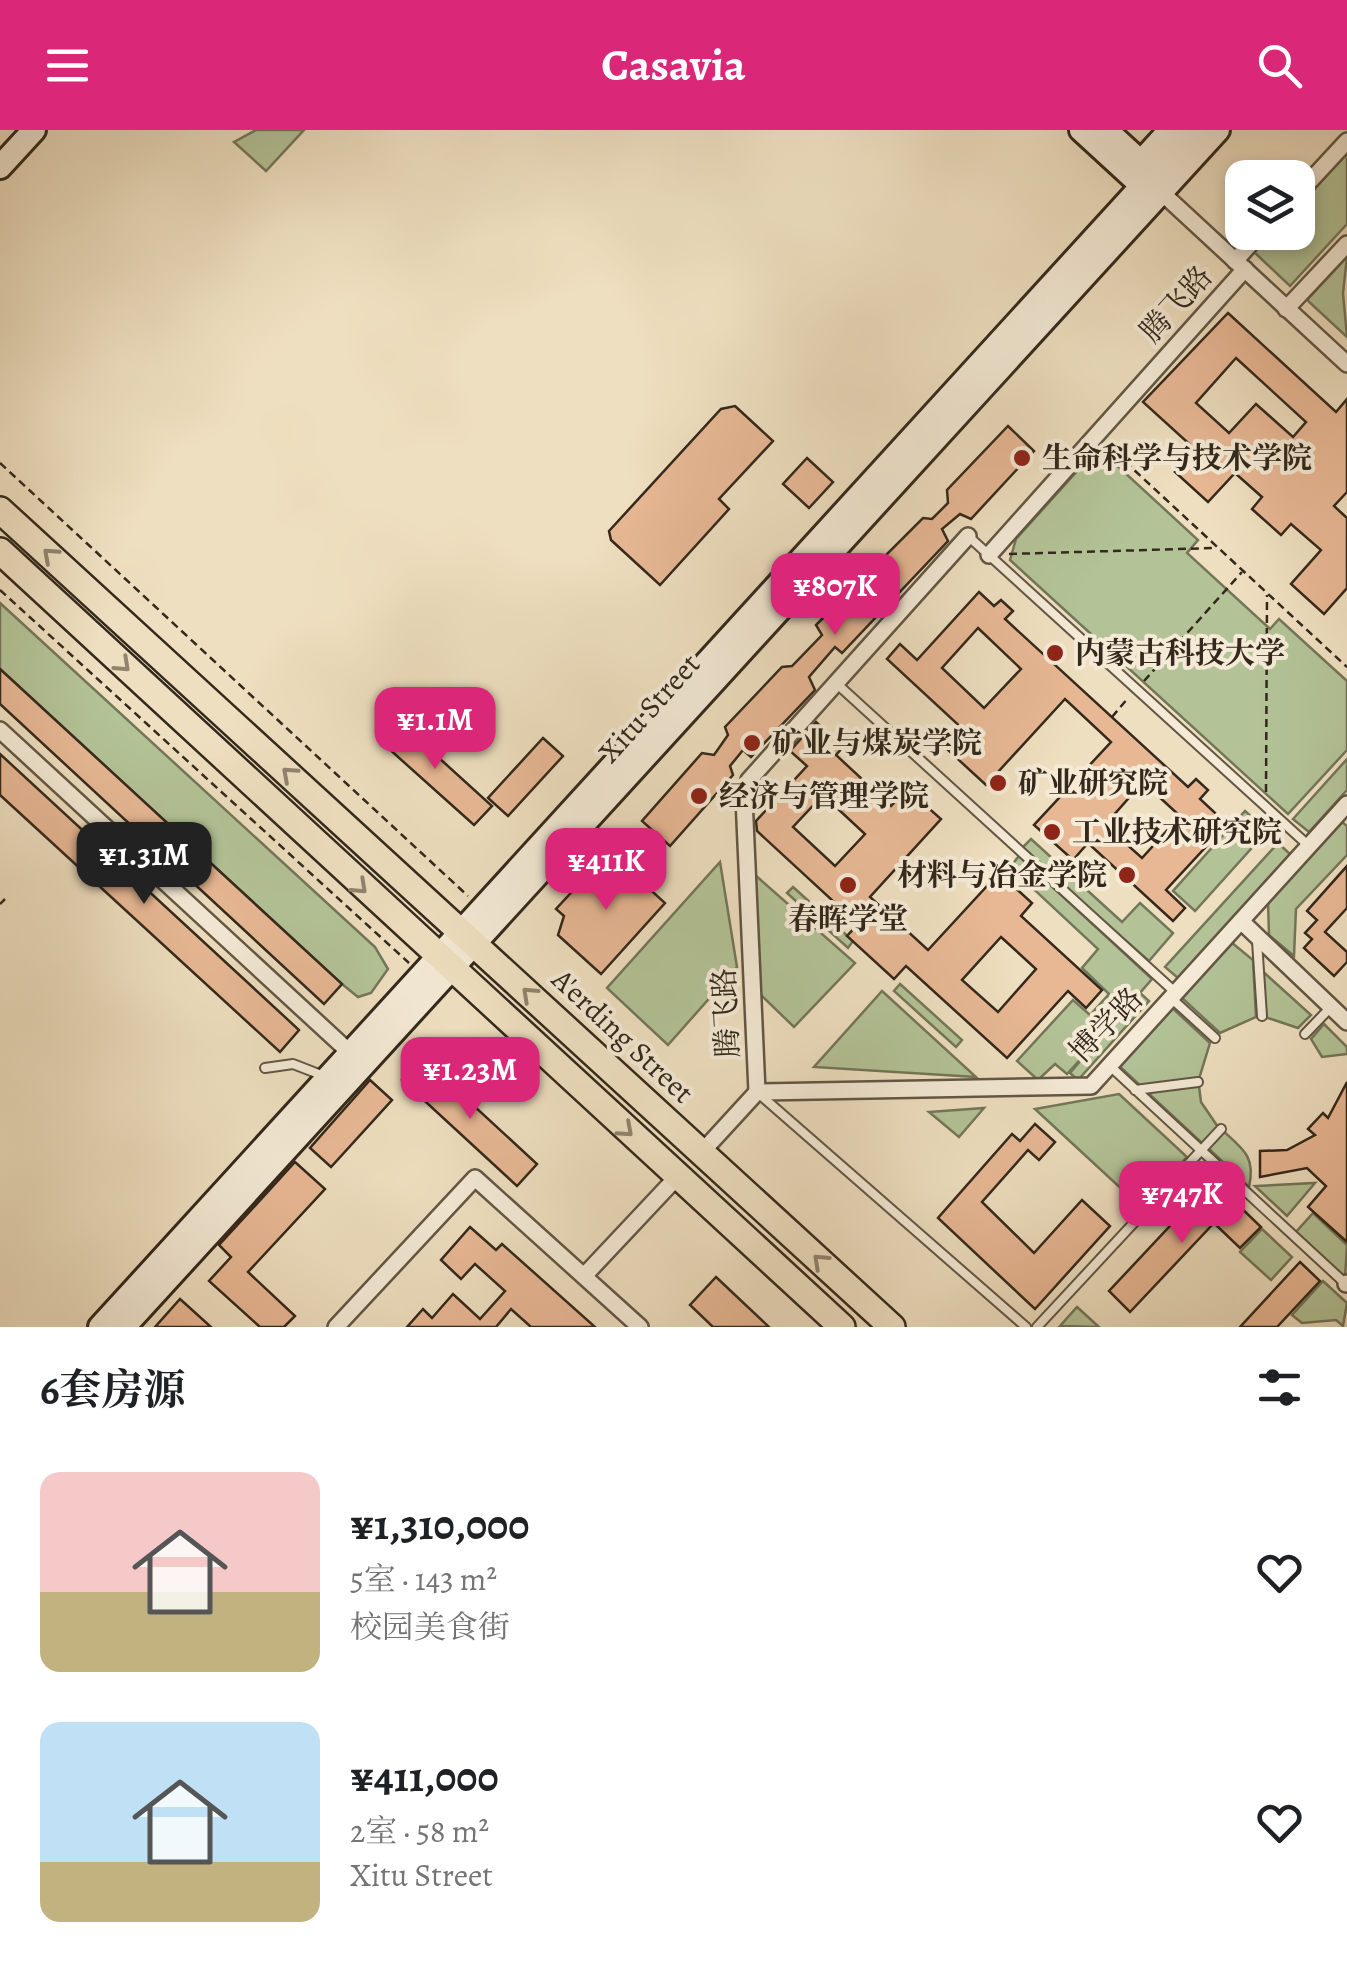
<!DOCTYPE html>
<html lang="zh">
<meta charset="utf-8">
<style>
:root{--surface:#fff;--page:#f6f6f6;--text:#202124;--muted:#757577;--accent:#db2777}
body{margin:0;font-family:Alegreya,"Noto Serif SC",serif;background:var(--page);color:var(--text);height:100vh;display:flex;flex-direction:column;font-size:38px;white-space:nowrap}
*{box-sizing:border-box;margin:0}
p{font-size:32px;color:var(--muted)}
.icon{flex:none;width:55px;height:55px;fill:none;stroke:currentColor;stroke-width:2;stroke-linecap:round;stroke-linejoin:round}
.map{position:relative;height:1197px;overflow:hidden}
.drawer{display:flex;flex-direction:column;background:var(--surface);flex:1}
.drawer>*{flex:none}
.fabs{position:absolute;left:1225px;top:30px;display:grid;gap:20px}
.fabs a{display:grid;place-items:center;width:90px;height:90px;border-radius:20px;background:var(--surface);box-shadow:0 5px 15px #0003;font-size:50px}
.price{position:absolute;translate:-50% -85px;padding:0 22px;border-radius:20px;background:var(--accent);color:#fff;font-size:32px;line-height:65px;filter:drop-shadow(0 2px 5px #0008)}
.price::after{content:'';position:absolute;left:50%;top:60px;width:30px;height:22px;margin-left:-15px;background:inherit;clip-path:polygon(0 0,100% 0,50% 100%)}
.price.selected{background:#222;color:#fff}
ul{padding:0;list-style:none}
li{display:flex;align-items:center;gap:30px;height:250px;padding:0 40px}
li span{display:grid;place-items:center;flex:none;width:280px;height:200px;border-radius:20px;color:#555}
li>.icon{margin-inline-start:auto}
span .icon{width:120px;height:120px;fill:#fffc;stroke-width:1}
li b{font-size:42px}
h2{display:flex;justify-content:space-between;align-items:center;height:120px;padding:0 40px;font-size:42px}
header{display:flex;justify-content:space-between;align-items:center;height:130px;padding:0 40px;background:var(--accent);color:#fff;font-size:45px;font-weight:700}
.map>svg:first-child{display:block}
.green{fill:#b3c397;stroke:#737659;stroke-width:2.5}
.building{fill:#e8b895;stroke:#33281b;stroke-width:2.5;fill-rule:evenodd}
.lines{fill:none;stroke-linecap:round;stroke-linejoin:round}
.lane-casing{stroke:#625644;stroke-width:12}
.street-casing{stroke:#625644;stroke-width:20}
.secondary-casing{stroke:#33281b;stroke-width:28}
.primary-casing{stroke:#33281b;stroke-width:30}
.path{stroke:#33281b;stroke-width:2.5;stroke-dasharray:8 5;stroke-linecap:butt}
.lane{stroke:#f4ead6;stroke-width:8}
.street{stroke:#f4ead6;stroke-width:15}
.secondary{stroke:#f4ead6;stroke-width:22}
.primary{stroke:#eedfc0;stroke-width:25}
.oneway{stroke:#90846e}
.poi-dot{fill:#8f2418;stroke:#f4ead6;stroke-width:4}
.labels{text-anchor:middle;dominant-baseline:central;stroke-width:8;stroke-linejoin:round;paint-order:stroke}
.street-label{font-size:30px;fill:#33281b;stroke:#f4ead6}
.poi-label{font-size:30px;font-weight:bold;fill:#33281b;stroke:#f4ead6;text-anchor:start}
</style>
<header><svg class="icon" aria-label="menu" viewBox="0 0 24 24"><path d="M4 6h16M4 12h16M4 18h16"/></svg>Casavia<svg class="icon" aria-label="search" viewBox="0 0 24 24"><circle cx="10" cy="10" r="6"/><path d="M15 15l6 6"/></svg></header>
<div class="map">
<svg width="1347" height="1197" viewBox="0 0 1347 1197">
<rect width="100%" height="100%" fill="#eedfc0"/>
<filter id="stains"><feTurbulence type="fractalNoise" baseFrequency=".002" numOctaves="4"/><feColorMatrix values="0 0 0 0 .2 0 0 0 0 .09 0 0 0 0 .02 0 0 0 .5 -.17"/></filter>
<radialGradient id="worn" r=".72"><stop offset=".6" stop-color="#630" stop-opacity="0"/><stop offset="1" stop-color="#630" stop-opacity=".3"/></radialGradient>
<g class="green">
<path d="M256,0H304L266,41L234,12Z"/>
<path d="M1347,21V94L1290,156L1253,121L1271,103L1298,102V74Z"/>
<path d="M1347,127L1343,163L1347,207L1307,170Z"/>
<path d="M1098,318L1198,410L1187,423L1270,499L1279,489L1347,551V620L1288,684L1010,430L1016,409Z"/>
<path d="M0,473L375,817L388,839L371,863L358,867L342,854L0,539Z"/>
<path d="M1347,629V660L1309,702L1293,689Z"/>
<path d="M1245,681L1267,701L1195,781L1173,761Z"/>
<path d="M1342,692L1347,696V725L1296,779L1294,826L1269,805L1268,772Z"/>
<path d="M1031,709L1122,792L1140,773L1173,803L1149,831L1021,719Z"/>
<path d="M1278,713L1291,725L1178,848L1165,837Z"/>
<path d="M1019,726L1152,849L1140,863L1149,871L1078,950L1070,943L1105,902L1067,944L1055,934L1038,950L1017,931L1073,870L1090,885L1109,864L1082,838L1098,819L1010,737Z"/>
<path d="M720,732L737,837L668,915L607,858Z"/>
<path d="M754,744L855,833L794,897L760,864Z"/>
<path d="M793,757L853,811L848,818L787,763Z"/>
<path d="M1231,812L1253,830L1256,887L1220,903L1181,867Z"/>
<path d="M1259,838L1311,885L1298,898L1262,886Z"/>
<path d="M900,854L962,910L956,917L894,861Z"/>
<path d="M882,861L976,947L814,937Z"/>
<path d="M1169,875L1210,913L1198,952L1144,959L1116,933Z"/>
<path d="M1324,894L1347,917V924L1322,927L1311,909Z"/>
<path d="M1199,956L1201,972L1218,997L1203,1014L1147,962Z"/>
<path d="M1119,964L1187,1027L1140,1076L1035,979Z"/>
<path d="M984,978L959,1007L929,982Z"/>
<path d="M1221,999C1243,1019 1256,1026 1249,1057L1206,1016Z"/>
<path d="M1315,1053L1287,1086L1255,1056Z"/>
<path d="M1313,1083L1347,1115L1345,1148L1296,1102Z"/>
<path d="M1262,1099L1292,1127L1271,1150L1240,1122Z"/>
<path d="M1323,1151L1347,1173L1343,1196L1336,1190L1302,1193L1292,1185Z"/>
<path d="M1077,1177L1099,1197L1060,1196Z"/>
</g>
<g class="building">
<path d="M1228,183L1336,282L1347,269V362L1334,376L1347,388V458L1324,484L1291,454L1321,420L1291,394L1281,405L1252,379L1262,367L1235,343L1208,372L1175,342L1196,320L1143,272ZM1236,228L1306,292L1293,307L1256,274L1229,303L1196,273Z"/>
<path d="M735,276L773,311L719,369L729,379L660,455L611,410L609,401L721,279Z"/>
<path d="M1008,296L1034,321L971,389L960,384L942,399L948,411L842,523L835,517L809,547L815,560L751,627L743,620L730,636L733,645L670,716L642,691L702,623L714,625L728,605L725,597L782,537L792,536L822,505L816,495L923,388L932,389L948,373L947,360Z"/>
<path d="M807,328L833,352L809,378L783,354Z"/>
<path d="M979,462L994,476L1001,470L1013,481L1005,489L1188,657L1196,649L1208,660L1200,669L1227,694L1166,760L1185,778L1173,791L1088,713L1073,730L1034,695L1111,612L1065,569L986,655L948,620L965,601L887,529L900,514L917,530ZM978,498L1021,539L984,578L942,538ZM1143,652L1180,686L1142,728L1105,695Z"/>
<path d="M0,539L342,854L324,874L0,574Z"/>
<path d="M396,589L492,676L474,695L378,609Z"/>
<path d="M816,592L843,617L836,625L891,676L907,659L941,689L870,767L928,820L999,743L1032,773L1021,786L1102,860L1086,878L1068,861L1007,928L906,836L894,849L847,806L858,794L757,701L756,691L807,636L790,621ZM823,665L865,704L835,736L793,697ZM1001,807L1036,839L998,882L962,850Z"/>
<path d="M543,608L563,626L508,686L488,668Z"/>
<path d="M0,624L299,900L280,922L0,665Z"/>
<path d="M609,722L665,773L601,844L558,805L564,786L556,779Z"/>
<path d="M1347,736V778L1325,802L1347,822V832L1334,846L1304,818L1312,809L1305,803L1317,790L1307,781Z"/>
<path d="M423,929L537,1034L517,1056L402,950Z"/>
<path d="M370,950L392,970L331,1037L310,1018Z"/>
<path d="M1347,952V1112L1308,1077L1326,1056L1307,1038L1260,1047V1021L1287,1020L1315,1005L1308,999L1323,983L1328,988Z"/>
<path d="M1035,994L1055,1012L1039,1030L1028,1020L982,1072L1034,1123L1082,1070L1110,1096L1035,1179L938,1088L1012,1004L1020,1011Z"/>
<path d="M295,1032L325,1059L248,1142L295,1186L284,1197H260L209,1151L231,1127L219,1115Z"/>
<path d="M1199,1065L1217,1081L1230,1067L1261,1097L1240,1118L1214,1093L1130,1182L1109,1161Z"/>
<path d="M470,1097L496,1120L502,1114L595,1197H531L511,1179L496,1197H407L423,1179L432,1188L453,1164L480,1189L505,1161L475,1134L461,1149L441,1130Z"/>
<path d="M1300,1132L1320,1151L1277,1197H1240Z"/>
<path d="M716,1147L769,1197H713L690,1175Z"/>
<path d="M180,1169L211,1197H155Z"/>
</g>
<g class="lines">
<defs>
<g id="lane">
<path d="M968,406L1309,716"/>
<path d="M836,553L1176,863"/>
<path d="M1257,811L1262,886"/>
<path d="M1171,868L1215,908"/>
<path d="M1305,904L1331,877"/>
<path d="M1110,936L1347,1155"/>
<path d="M265,938L293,934L324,946"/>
<path d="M1135,960L1198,952"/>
<path d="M758,963L1026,1197"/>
<path d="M1037,1197L1221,999"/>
</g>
<g id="street">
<path d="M1161,62L1347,234"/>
<path d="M1298,64L1347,11"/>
<path d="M1235,131L1261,102"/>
<path d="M1286,179L1347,114"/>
<path d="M989,425L1245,139"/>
<path d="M0,600L346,919"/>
<path d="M1241,791L1347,892"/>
<path d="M757,962L1091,956L1347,674"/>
<path d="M757,962L744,668L749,650L968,406"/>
<path d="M702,1022L757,962"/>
<path d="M584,1146L677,1047"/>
<path d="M1346,1154L1347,1153"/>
<path d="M336,1197L475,1048L640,1197"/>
</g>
<g id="secondary">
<path d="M1081,0L1142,56L1155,60"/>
<path d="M1106,0L1154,44L1158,54"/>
<path d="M1141,32L1170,0"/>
<path d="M0,37L34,0"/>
<path d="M100,1197L1193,0"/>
<path d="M124,1197L1218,0"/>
</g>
<g id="primary">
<path d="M0,380L892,1197"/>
<path d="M0,421L842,1197"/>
</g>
</defs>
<use href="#lane" class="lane-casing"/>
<use href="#street" class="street-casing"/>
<use href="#secondary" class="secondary-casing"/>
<use href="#primary" class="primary-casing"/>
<g class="path">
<path d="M1106,314L1347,537"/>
<path d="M0,333L468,766"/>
<path d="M1009,424L1216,418"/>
<path d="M0,460L409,833"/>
<path d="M1144,551L1242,442"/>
<path d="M1112,587L1128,568"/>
<path d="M1266,662L1267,465"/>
<path d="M0,774L5,769"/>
</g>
<use href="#lane" class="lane"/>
<use href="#street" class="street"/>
<use href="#secondary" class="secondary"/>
<use href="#primary" class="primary"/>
</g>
<defs><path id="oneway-chevron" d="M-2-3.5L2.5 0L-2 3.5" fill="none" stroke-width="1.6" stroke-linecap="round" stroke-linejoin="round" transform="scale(2.5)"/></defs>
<g class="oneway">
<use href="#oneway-chevron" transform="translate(50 425) rotate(-138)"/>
<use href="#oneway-chevron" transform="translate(123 535) rotate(43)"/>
<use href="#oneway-chevron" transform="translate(289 644) rotate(-138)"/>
<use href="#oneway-chevron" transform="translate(360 757) rotate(43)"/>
<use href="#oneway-chevron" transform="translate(529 864) rotate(-137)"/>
<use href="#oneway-chevron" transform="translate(626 1000) rotate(42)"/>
<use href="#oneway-chevron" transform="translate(820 1131) rotate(-137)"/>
</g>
<g class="poi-dot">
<circle cx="1022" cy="328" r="10"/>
<circle cx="1055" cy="523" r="10"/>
<circle cx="752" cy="613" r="10"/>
<circle cx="998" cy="653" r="10"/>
<circle cx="699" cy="666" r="10"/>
<circle cx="1052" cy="702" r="10"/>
<circle cx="1127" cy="745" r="10"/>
<circle cx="848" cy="755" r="10"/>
</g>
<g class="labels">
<g class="street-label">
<text transform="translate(1176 174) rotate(-48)">腾飞路</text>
<text transform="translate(649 578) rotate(-48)">Xitu Street</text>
<text transform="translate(726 883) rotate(-93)">腾飞路</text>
<text transform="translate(1106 895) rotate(-46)">博学路</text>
<text transform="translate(623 906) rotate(43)">A'erding Street</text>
</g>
<g class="poi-label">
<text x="1042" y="328">生命科学与技术学院</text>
<text x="1075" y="523">内蒙古科技大学</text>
<text x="772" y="613">矿业与煤炭学院</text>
<text x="1018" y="653">矿业研究院</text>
<text x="719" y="666">经济与管理学院</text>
<text x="1072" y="702">工业技术研究院</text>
<text x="1107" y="745" text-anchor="end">材料与冶金学院</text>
<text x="848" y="789" text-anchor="middle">春晖学堂</text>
</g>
</g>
<rect width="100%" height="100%" filter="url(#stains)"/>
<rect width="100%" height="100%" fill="url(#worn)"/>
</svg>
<div class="fabs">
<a><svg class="icon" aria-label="layers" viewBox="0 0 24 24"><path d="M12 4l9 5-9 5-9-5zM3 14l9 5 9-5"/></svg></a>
</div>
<b class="price" style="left:835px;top:508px">¥807K</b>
<b class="price" style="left:435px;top:642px">¥1.1M</b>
<b class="price selected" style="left:144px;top:777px">¥1.31M</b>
<b class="price" style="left:606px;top:783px">¥411K</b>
<b class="price" style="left:470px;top:992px">¥1.23M</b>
<b class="price" style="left:1182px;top:1116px">¥747K</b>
</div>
<section class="drawer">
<h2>6套房源<svg class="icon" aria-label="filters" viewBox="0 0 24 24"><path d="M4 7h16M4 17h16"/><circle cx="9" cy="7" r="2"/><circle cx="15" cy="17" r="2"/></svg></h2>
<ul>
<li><span style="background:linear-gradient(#f6c9c9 60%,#c2b280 0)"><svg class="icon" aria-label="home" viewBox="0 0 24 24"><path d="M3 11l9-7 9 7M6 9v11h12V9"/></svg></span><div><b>¥1,310,000</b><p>5室 · 143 m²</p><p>校园美食街</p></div><svg class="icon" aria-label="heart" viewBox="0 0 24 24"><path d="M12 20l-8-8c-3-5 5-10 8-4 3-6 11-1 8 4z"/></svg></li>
<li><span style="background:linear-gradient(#bfe0f5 70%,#c2b280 0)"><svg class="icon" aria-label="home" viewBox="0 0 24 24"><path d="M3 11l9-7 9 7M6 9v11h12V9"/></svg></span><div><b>¥411,000</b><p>2室 · 58 m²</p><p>Xitu Street</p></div><svg class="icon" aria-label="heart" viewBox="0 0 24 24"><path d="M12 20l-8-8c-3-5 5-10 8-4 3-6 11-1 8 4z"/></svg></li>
</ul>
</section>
